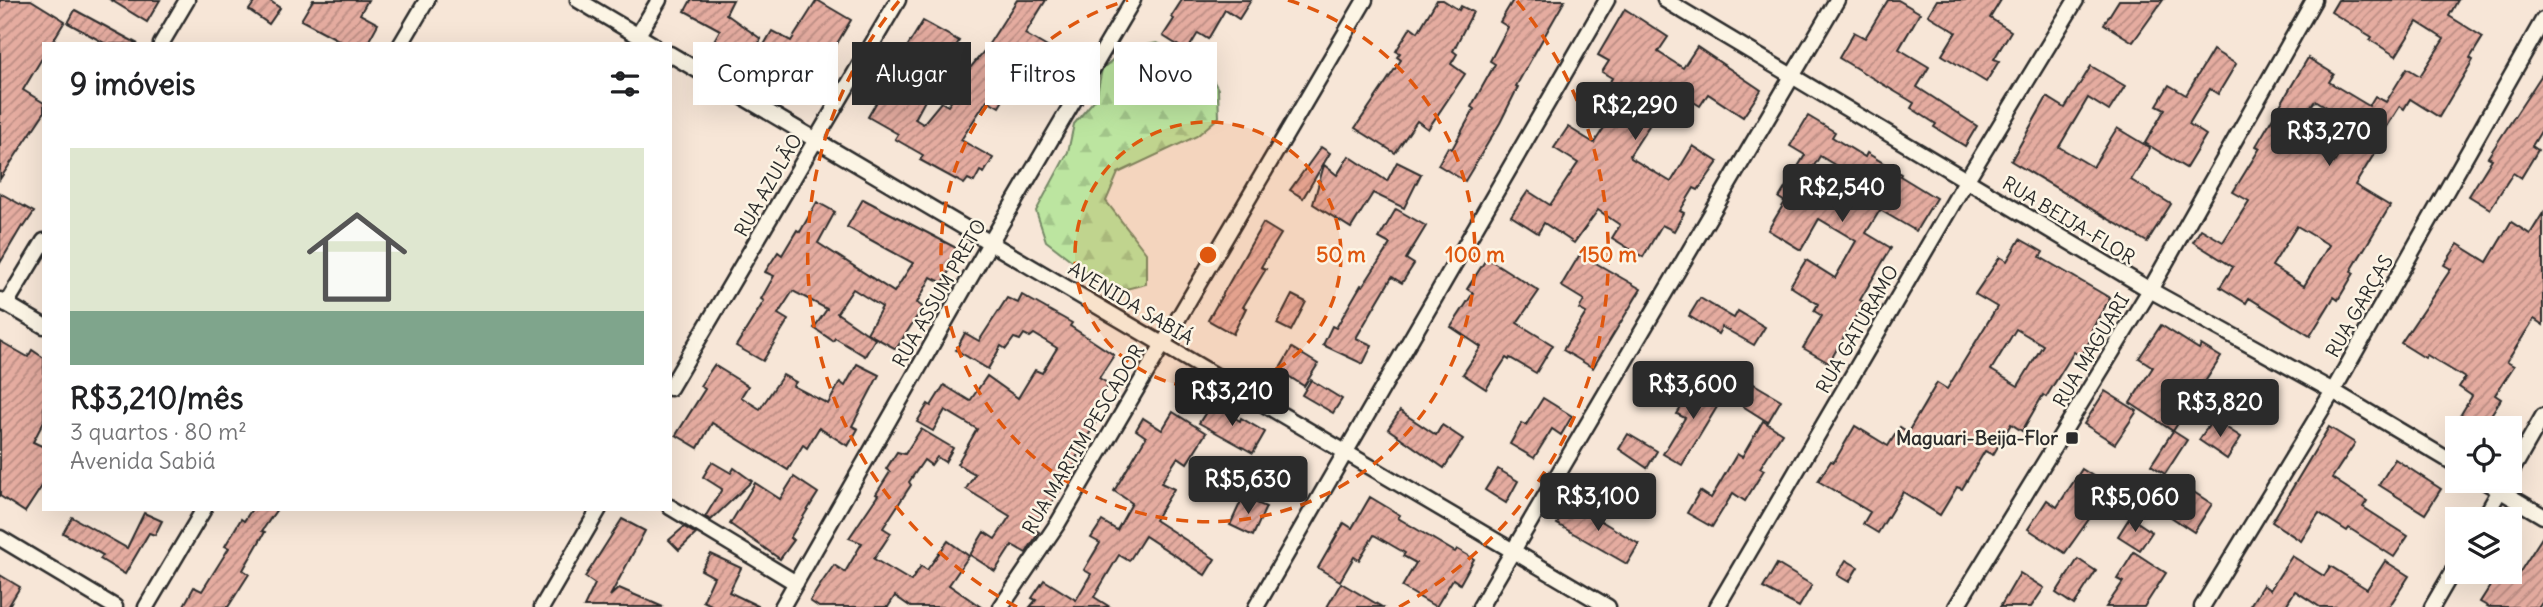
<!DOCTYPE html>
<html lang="pt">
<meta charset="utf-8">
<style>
:root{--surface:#fff;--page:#f6f6f6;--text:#202124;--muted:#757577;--line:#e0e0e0;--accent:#2b2b2b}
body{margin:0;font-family:Delius,sans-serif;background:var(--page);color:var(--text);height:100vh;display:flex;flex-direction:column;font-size:26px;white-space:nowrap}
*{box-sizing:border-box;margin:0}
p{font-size:23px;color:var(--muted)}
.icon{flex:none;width:38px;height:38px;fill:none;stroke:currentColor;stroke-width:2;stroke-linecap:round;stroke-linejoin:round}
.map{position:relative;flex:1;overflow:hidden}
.drawer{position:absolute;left:42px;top:42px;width:630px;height:469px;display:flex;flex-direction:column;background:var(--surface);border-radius:0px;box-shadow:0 7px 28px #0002}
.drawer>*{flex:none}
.top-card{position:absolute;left:693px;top:42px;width:665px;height:63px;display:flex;gap:14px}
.buttons{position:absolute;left:2445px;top:416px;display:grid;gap:14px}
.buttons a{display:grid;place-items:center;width:77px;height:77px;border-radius:0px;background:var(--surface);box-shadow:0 7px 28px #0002;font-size:35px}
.price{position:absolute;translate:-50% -60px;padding:0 16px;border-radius:7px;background:var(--accent);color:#fff;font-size:23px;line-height:46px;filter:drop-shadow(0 2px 4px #0008)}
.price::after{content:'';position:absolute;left:50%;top:42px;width:21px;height:16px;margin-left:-10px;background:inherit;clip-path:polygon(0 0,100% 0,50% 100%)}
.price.selected{background:#222;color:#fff}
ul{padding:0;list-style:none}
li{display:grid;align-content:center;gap:14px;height:371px;padding:0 28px}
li+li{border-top:2px solid var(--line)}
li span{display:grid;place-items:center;height:217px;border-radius:0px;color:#555}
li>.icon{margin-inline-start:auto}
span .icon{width:126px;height:126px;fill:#fffc;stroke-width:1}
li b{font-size:30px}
h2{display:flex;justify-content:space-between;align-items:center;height:84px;padding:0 28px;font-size:30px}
.chip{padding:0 24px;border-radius:0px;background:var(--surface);box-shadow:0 7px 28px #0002;font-size:24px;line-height:63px}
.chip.selected{background:var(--accent);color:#fff}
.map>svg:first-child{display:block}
.forest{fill:url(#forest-firs);stroke:#748866;stroke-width:2}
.building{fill:url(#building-hatch);stroke:#2b2b2b;stroke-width:2;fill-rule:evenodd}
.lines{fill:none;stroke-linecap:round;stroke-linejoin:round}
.minor-casing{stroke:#2b2b2b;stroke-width:19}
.minor{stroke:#fcf5e5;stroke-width:14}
.ring{fill:none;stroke:#df570e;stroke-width:3.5;stroke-dasharray:12 9}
.poi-dot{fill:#2b2b2b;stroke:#fcf5e5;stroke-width:2.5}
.labels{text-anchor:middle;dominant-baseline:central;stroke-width:5;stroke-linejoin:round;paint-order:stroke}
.street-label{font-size:19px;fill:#2b2b2b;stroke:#fcf5e5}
.poi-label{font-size:19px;font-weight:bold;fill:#2b2b2b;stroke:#fcf5e5;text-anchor:end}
.centre{fill:#df570e;stroke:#fcf5e5;stroke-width:3.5}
.ring-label{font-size:21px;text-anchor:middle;font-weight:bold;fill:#df570e;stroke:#fcf5e5;stroke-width:5;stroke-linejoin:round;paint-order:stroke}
</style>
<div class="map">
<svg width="2543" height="607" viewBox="0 0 2543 607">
<defs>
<pattern id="forest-firs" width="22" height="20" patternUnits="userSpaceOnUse" patternTransform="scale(1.75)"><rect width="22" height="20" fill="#bce5a0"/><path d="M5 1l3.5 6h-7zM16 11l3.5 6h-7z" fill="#a2c58a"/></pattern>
<pattern id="building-hatch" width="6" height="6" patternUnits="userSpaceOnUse" patternTransform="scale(1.75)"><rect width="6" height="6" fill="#e5aca0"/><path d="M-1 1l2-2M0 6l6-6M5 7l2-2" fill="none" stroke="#ba8c83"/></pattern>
</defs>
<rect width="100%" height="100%" fill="#f7e6d7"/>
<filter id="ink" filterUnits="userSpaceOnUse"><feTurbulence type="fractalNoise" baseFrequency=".0143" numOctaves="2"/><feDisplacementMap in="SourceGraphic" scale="14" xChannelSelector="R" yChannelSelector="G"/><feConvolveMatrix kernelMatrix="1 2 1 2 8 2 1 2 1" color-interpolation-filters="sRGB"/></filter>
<g filter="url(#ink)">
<path class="forest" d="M1157,43L1204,64L1218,89L1219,117L1197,136L1118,173L1106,201L1146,253V284L1118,291L1093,277L1046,241L1036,211L1068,152L1074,124L1096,98L1102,69L1125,49Z"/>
<g class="building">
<path d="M0,0H31L65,21L51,44H44V55L23,90L44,103V113L0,179Z"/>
<path d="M111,0H160L147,22Z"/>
<path d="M256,0H269L280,8L269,24L249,10Z"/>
<path d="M313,0H368L360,14L378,24L367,44H346L301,20Z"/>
<path d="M691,0H733L726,14L761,39L748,63L712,44L720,30L685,11Z"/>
<path d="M817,0L851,20L820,72L815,69L797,99L777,87L791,64L762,48L772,31L791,41Z"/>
<path d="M1017,0H1046L1025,34L1049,48L1032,76L1029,74L1023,82L1016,79L999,107L987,100L961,140L993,158L984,173L980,171L974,182L968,179L964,184L920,160L923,155L895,139L898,134L868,117L886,86L884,84L923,21L959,41L942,70L929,63L914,87L928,95L915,119L923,124L941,102L948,106L964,83L960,80L985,50Z"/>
<path d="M1182,0H1251L1239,19L1225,10L1208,39L1198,33L1187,51L1163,36L1174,19L1171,17Z"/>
<path d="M1437,0H1443L1459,10L1461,6L1473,12L1453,51L1457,54L1451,64L1465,74L1428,129L1417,121L1395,153L1355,128L1401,60L1397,57L1400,53L1396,51L1411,27L1418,32Z"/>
<path d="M1513,0H1565L1516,86L1518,87L1500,123L1465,181L1438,165L1448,147L1452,149L1474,109L1471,107L1495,64L1490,61L1508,27L1500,22Z"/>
<path d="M1888,0H1898L1920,13L1899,49L1929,67L1917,87L1977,126L1965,146L1934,127L1936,124L1911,108L1914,103L1839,58L1854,32L1865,38Z"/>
<path d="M1937,0H2001L1990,18L2011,31L1994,59L1999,61L1986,82L1942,55L1956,32L1928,15Z"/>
<path d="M2119,0H2163L2133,42L2104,24Z"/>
<path d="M2338,0H2458L2449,16L2483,37L2470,58L2473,60L2439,117L2410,99L2404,109L2400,106L2376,144L2379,146L2355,185L2390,206L2351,271L2354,273L2338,300L2334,297L2310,336L2249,298L2246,303L2220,287L2233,267L2193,242L2201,229L2223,242L2249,201L2233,192L2260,148L2256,146L2308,58L2334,74L2329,82L2369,106L2375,96L2386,102L2407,68L2420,76L2444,39L2417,22L2396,56L2370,40L2372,37L2331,12ZM2317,101L2357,126L2334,163L2292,137L2314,102ZM2297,226L2329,245L2304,286L2272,266Z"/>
<path d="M1625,9L1668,37L1658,52L1683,68L1697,47L1761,90L1743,117L1708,94L1700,106L1673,89L1630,155L1631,158L1671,182L1693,146L1718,162L1698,190L1694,188L1680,211L1684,213L1674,231L1662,225L1643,257L1612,238L1620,225L1598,210L1574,243L1544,223L1538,233L1511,216L1528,191L1550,205L1578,163L1554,148L1568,127L1594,143L1611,117L1605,113L1617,96L1606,89L1612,78L1602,72L1609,61L1598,55Z"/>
<path d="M75,10L138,44H106L68,23Z"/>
<path d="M2213,50L2236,64L2218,94L2210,89L2189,124L2206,135L2186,168L2145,143L2165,109L2157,105L2169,85L2186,95Z"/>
<path d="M2091,66L2125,86L2109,111L2088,98L2059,147L2093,167L2117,128L2150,148L2131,180L2171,204L2147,242L2011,161L2047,97L2065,108Z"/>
<path d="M2543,73V128L2532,146L2538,150L2521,178L2513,173L2490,209L2469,196L2492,159L2488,157Z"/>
<path d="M1808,116L1835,132L1832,137L1865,157L1867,153L1901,174L1900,176L1936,198L1916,231L1880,210L1866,233L1891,248L1860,300L1864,302L1829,363L1803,348L1822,316L1814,311L1818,304L1790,286L1806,260L1835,278L1856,241L1819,219L1801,250L1768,230L1785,202L1779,198L1805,155L1790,146ZM1820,156L1853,176L1837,202L1804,182Z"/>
<path d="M1321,147L1330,153L1303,198L1290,190Z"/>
<path d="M1349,156L1387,181L1397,162L1421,174L1404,208L1373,193L1351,228L1313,204L1324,165L1337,175Z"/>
<path d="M0,193L34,212L24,227L22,226L0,263Z"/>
<path d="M863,199L960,250L943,283L931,277L917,303L923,307L896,349L867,333L882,307L853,289L837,313L875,339L865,356L835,338L833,341L814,328L827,309L793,291L778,314L788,320L763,361L736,346L764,301L761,299L774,276L765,272L778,252L782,255L797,230L800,232L817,202L835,212L818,243L894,292L913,263L847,227Z"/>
<path d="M1396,209L1426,226L1406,259L1414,264L1402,283L1392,277L1356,338L1372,345L1363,364L1323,345L1332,326L1336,328L1361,285L1363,286L1390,244L1379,238Z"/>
<path d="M2543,213V325L2534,319L2507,362L2514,366L2495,395L2501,399L2482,429H2452L2472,396L2459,387L2465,378L2427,355L2425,358L2401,343L2451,269L2444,265L2458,244L2487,262L2511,222L2530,234Z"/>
<path d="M1263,223L1281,234L1261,267L1266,269L1243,307L1246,308L1233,334L1208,320Z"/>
<path d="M2020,239L2043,252L2040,257L2110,298L2091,331L2094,333L2081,356L2074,352L2046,397L2043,395L2022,431L2011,424L1993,455L1985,451L1962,489L1957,487L1940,515L1903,492L1878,533L1863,524L1870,512L1818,481L1831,461L1834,462L1855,426L1888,446L1900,427L1908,432L1937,383L1947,389L1997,307L1975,294L2000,257L2007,261ZM2016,329L2043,345L2018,386L1991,370Z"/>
<path d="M1580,254L1641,289L1593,368L1563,350L1586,313L1579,309L1584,300L1561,286Z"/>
<path d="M1487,258L1539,291L1517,323L1553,345L1536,373L1510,358L1509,360L1506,358L1486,389L1463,374L1481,347L1451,327L1473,293L1467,289Z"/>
<path d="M1022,295L1072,323L1070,326L1114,355L1099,378L1109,384L1089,418L1096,422L1076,458L1078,459L1064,484L1034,529L1039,532L1026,553L1012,545L995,571L970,555L984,532L995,539L1010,516L966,489L975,474L957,464L977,429L945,410L933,431L917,422L928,404L931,406L944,385L970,401L987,376L1018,398L1035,370L1042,373L1057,348L1034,334L1030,337L1024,334L1020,340L1014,338L1006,349L1001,346L988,369L956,350L965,333L979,341L1007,298L1018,303Z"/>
<path d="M1292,295L1306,302L1291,331L1277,324Z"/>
<path d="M1700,298L1734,318L1738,311L1765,327L1754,345L1722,327L1718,334L1689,316Z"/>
<path d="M2161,325L2199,349L2201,345L2221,357L2173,431L2130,403L2153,367L2139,358Z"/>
<path d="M0,341L28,357L32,350L44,358V421L33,442L44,447V483L25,512L0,496Z"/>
<path d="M1292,348L1318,364L1304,386L1279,370Z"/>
<path d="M857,364L879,375L852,426L858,429L848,446L819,428L807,448L803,445L788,470L712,423L698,448L676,435L705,389L700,386L714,365L748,386L741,397L760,409L783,375L796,382L793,386L828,404L840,382L845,386Z"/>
<path d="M1311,380L1342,399L1333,413L1302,395Z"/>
<path d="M1697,381L1723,397L1682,465L1663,454L1685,418L1677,414Z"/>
<path d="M1754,384L1781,400L1768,422L1741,405Z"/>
<path d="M2105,391L2137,411L2115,444L2084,424Z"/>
<path d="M1543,398L1572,416L1561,435L1552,429L1534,458L1510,444L1522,423L1526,425Z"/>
<path d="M1212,403L1240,421L1241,418L1265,432L1253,453L1199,423Z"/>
<path d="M1400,411L1436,435L1442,425L1463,439L1444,468L1388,429Z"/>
<path d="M1173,412L1206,433L1187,463L1178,457L1161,483L1174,489L1155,520L1215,559L1205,575L1145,536L1129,561L1119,555L1094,597L1110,607H1030L1036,600L1032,598L1044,580L1076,600L1091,574L1084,570L1100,543L1091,538L1102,521L1117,530L1132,503L1114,491L1146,437L1136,430L1143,418L1162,430Z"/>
<path d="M2213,419L2241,437L2227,459L2199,440Z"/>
<path d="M1763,421L1782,433L1760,468L1764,470L1745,501L1733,493L1712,527L1687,513L1700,491L1711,498L1737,454L1742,457Z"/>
<path d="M2329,427L2355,443L2332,478L2367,501L2363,507L2408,536L2394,557L2349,528L2347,531L2319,513L2301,541L2272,522Z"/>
<path d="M921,429L953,448L945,462L937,457L931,465L924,460L909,482L911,485L883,528L891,533L874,559L911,581L921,566L927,570L948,541L969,556L949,585L981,607H911L895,596L888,607H819L810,601L820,585L834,565L845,572L862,543L849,538L878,495L876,494L890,472L886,469L897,452L905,454Z"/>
<path d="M2173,431L2187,440L2165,474L2151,465Z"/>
<path d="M1628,434L1657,451L1647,468L1619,449Z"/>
<path d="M2395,459L2441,489L2425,514L2379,485Z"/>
<path d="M712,462L731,473L734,468L752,481L711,520L705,517L722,489L703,477Z"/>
<path d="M1498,469L1518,481L1506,503L1485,490Z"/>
<path d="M2082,469L2096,478L2089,488L2104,498L2065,553L2028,529L2047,500L2057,507Z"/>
<path d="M794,477L818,493L790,538L794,540L780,559L730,524L755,483L780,499Z"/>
<path d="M2180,483L2212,504L2194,532L2162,511Z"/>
<path d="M1243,497L1266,507L1253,536L1230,525Z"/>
<path d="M1370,497L1400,515L1398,518L1455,552L1457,549L1474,559L1460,584L1453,579L1436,607L1402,587L1416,563L1403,556L1405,553L1374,535L1359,560L1354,557L1340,581L1318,568L1344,523L1352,528Z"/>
<path d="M1570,502L1639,544L1627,564L1557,524Z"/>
<path d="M252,509H277L262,531L265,532L243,570L249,574L228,607H183L194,587L202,591L229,548L225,546L241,519L244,521Z"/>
<path d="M144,513L162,521L155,535L149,533L125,574L100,559L103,555L63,533L72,517L127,548Z"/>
<path d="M2130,517L2152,532L2140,550L2118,536Z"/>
<path d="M622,519L645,531L610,596L619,588L663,607H584L595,584L585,577Z"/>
<path d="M684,527L696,534L679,550L669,540Z"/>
<path d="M2543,536V601L2539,607H2489L2480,602L2499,572L2514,581Z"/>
<path d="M2134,552L2166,573L2144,607H2106L2123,582L2117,579Z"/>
<path d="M711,554L741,568L729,592L760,607H715L703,601L714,577L701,570Z"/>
<path d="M2292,556L2324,576L2330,566L2367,589L2385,561L2409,576L2389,607H2320L2295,591L2285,607H2249L2263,585L2270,590Z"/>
<path d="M2078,559L2096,571L2074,605L2056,593Z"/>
<path d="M1846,560L1858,567L1849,582L1837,575Z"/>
<path d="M1777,564L1812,585L1799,607L1763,588Z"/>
<path d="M2020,573L2044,588L2031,607H2000Z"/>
<path d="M0,575L20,587L8,607H0Z"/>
<path d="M1341,583L1382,607H1327Z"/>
</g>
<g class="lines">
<defs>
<g id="minor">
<path d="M578,0L652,44"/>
<path d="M1665,0L2150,290L2333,391L2457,465"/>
<path d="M638,35L659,0"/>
<path d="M161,44L187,0"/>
<path d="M401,44L427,0"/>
<path d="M670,54L1608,607"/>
<path d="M0,300L44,326"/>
<path d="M6,304L44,241"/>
<path d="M670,388L898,0"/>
<path d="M2510,474L2543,416"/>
<path d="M2484,481L2543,516"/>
<path d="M670,507L796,583"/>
<path d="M2483,520L2503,485"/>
<path d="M0,538L115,607"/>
<path d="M146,607L204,509"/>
<path d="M542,607L599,509"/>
<path d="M782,607L990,243L1133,0"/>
<path d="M1001,607L1058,523L1365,0"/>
<path d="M1256,607L1607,0"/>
<path d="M1480,607L1837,0"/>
<path d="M1717,607L1966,181L2076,0"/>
<path d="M1956,607L2150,290L2314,0"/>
<path d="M2202,607L2333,391L2543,20"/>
<path d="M2432,607L2457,564"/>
</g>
</defs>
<use href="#minor" class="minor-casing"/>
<use href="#minor" class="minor"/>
</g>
</g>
<circle cx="1208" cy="255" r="133" fill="#df570e" fill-opacity=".12"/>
<g class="ring">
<circle cx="1208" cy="255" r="133"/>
<path d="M1288 0A267 267 0 1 1 1128 0"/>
<path d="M1017 607A400 400 0 0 1 899 1M1517 1A400 400 0 0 1 1399 607"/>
</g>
<rect class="poi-dot" x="2065" y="431" width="14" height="14" rx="3.5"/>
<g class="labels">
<g class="street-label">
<text transform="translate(768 185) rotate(-60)">RUA AZULÃO</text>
<text transform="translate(2069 220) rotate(31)">RUA BEIJA-FLOR</text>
<text transform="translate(939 293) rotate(-60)">RUA ASSUM PRETO</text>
<text transform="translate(1131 303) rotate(31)">AVENIDA SABIÁ</text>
<text transform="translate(2359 306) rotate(-60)">RUA GARÇAS</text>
<text transform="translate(1857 329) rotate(-60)">RUA GATURAMO</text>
<text transform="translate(2091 350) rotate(-59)">RUA MAGUARI</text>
<text transform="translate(1083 439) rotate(-59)">RUA MARTIM PESCADOR</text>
</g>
<g class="poi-label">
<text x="2058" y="438">Maguari-Beija-Flor</text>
</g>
</g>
<circle cx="1208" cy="255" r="10" class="centre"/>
<g class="ring-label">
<text x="1341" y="262">50 m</text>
<text x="1475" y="262">100 m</text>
<text x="1608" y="262">150 m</text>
</g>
</svg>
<div class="buttons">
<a><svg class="icon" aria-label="locate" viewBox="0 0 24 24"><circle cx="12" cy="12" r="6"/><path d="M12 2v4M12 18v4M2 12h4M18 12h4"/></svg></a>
<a><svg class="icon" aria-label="layers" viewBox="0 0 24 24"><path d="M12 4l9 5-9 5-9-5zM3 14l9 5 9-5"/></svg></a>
</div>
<b class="price" style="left:1635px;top:142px">R$2,290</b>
<b class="price" style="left:2329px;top:168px">R$3,270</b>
<b class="price" style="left:1842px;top:224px">R$2,540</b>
<b class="price" style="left:1693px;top:421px">R$3,600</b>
<b class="price selected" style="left:1232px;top:428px">R$3,210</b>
<b class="price" style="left:2220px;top:439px">R$3,820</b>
<b class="price" style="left:1248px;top:516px">R$5,630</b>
<b class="price" style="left:1598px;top:533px">R$3,100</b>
<b class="price" style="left:2135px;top:534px">R$5,060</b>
<div class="top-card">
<a class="chip">Comprar</a>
<a class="chip selected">Alugar</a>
<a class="chip">Filtros</a>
<a class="chip">Novo</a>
</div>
<section class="drawer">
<h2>9 imóveis<svg class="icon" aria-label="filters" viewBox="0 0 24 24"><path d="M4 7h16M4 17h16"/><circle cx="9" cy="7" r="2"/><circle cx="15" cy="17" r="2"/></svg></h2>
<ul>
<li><span style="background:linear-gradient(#dfe7d0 75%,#7fa58c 0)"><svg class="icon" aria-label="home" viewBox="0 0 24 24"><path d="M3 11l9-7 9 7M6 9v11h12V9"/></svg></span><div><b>R$3,210/mês</b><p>3 quartos · 80 m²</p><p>Avenida Sabiá</p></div></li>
</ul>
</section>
</div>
